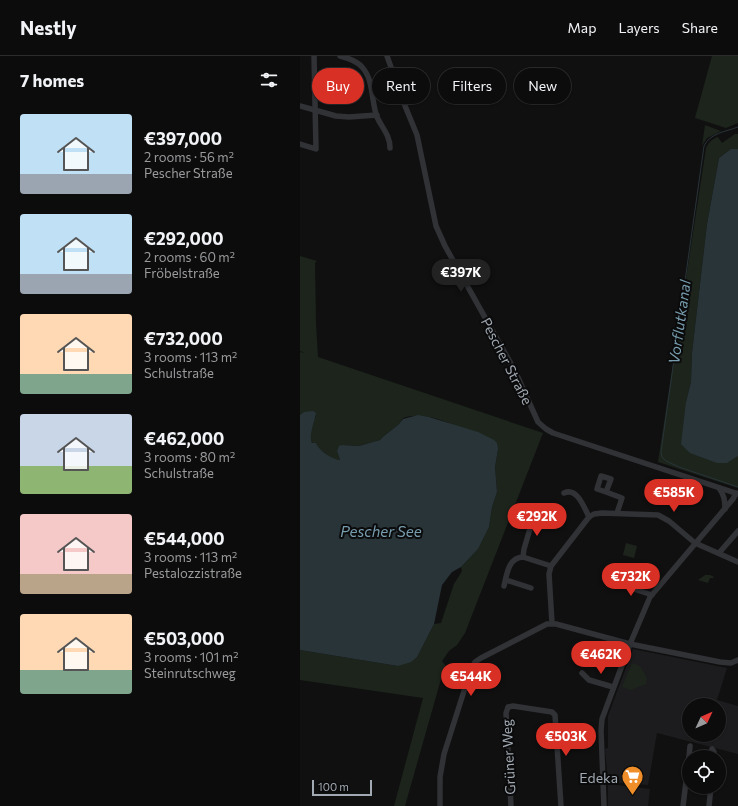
<!DOCTYPE html>
<meta charset="utf-8">
<style>
:root{--surface:#0c0c0d;--page:#151516;--text:#f1f3f6;--muted:#9a9b9d;--line:#2c2c2e;--accent:#d93025}
body{margin:0;font-family:Commissioner,sans-serif;background:var(--page);color:var(--text);height:100vh;display:flex;flex-direction:column;font-size:15px;white-space:nowrap}
*{box-sizing:border-box;margin:0}
p{font-size:13px;color:var(--muted)}
.icon{flex:none;width:22px;height:22px;fill:none;stroke:currentColor;stroke-width:2;stroke-linecap:round;stroke-linejoin:round}
.map{position:relative;flex:1;overflow:hidden}
.panel{display:flex;flex-direction:column;background:var(--surface);width:300px}
.panel>*{flex:none}
.banner{position:absolute;left:12px;top:12px;width:366px;height:36px;display:flex;gap:8px}
.needle{width:26px;rotate:46deg}
.fabs{position:absolute;left:382px;top:642px;display:grid;gap:8px}
.fabs a{display:grid;place-items:center;width:44px;height:44px;border-radius:50%;background:var(--surface);box-shadow:0 1px 3px #0004,0 0 0 1px var(--line);font-size:20px}
.scale{position:absolute;left:12px;bottom:10px;width:60px;box-sizing:border-box;padding-left:4px;border:2px solid #a1a9b2;border-top:0;font-size:11px;line-height:14px;white-space:nowrap;color:#a1a9b2;-webkit-text-stroke:3px #0b0b0c;paint-order:stroke}
.price{position:absolute;translate:-50% -34px;padding:0 9px;border-radius:14px;background:var(--accent);color:#fff;font-size:13px;line-height:26px;filter:drop-shadow(0 1px 2px #0008)}
.price::after{content:'';position:absolute;left:50%;top:24px;width:12px;height:9px;margin-left:-6px;background:inherit;clip-path:polygon(0 0,100% 0,50% 100%)}
.price.on{background:#222;color:#fff}
ul{padding:0;list-style:none}
li{display:flex;align-items:center;gap:12px;height:100px;padding:0 20px}
li span{display:grid;place-items:center;flex:none;width:112px;height:80px;border-radius:4px;color:#555}
li>.icon{margin-inline-start:auto}
span .icon{width:48px;height:48px;fill:#fffc;stroke-width:1}
li b{font-size:17px}
h2{display:flex;justify-content:space-between;align-items:center;height:48px;padding:0 20px;font-size:17px}
.tag{padding:0 14px;border-radius:18px;background:var(--surface);box-shadow:0 1px 3px #0004,0 0 0 1px var(--line);font-size:14px;line-height:36px}
.tag.on{background:var(--accent);color:#fff}
header{display:flex;align-items:center;gap:24px;box-sizing:border-box;height:56px;padding:0 20px;background:var(--surface);border-bottom:1px solid var(--line)}
header strong{font-size:19px}
nav{display:flex;gap:22px;margin-inline-start:auto;font-size:14px}
main{display:flex;flex:1;min-height:0}
.map>svg:first-child{display:block}
.built{fill:#1c1c1e;fill-rule:evenodd}
.green{fill:#1c241c}
.water{fill:#293439}
.lines{fill:none;stroke-linecap:round;stroke-linejoin:round}
.stream{stroke:#293439;stroke-width:1}
.minor{stroke:#313236;stroke-width:5.5}
.labels{text-anchor:middle;dominant-baseline:central;stroke-width:4;stroke-linejoin:round;paint-order:stroke}
.street-label{font-size:14px;fill:#a1a9b2;stroke:#0b0b0c}
.poi-label{font-size:14px;fill:#a1a9b2;stroke:#0b0b0c;text-anchor:end}
.water-label{font-size:15px;font-style:italic;fill:#779dae;stroke:#0b0b0c}
</style>
<header>
<strong>Nestly</strong>
<nav><a>Map</a><a>Layers</a><a>Share</a></nav>
</header>
<main>
<section class="panel">
<h2>7 homes<svg class="icon" aria-label="filters" viewBox="0 0 24 24"><path d="M4 7h16M4 17h16"/><circle cx="9" cy="7" r="2"/><circle cx="15" cy="17" r="2"/></svg></h2>
<ul>
<li><span style="background:linear-gradient(#bfe0f5 75%,#9aa5b1 0)"><svg class="icon" aria-label="home" viewBox="0 0 24 24"><path d="M3 11l9-7 9 7M6 9v11h12V9"/></svg></span><div><b>€397,000</b><p>2 rooms · 56 m²</p><p>Pescher Straße</p></div></li>
<li><span style="background:linear-gradient(#bfe0f5 75%,#9aa5b1 0)"><svg class="icon" aria-label="home" viewBox="0 0 24 24"><path d="M3 11l9-7 9 7M6 9v11h12V9"/></svg></span><div><b>€292,000</b><p>2 rooms · 60 m²</p><p>Fröbelstraße</p></div></li>
<li><span style="background:linear-gradient(#ffd9b3 75%,#7fa58c 0)"><svg class="icon" aria-label="home" viewBox="0 0 24 24"><path d="M3 11l9-7 9 7M6 9v11h12V9"/></svg></span><div><b>€732,000</b><p>3 rooms · 113 m²</p><p>Schulstraße</p></div></li>
<li><span style="background:linear-gradient(#c9d6e8 65%,#8fb573 0)"><svg class="icon" aria-label="home" viewBox="0 0 24 24"><path d="M3 11l9-7 9 7M6 9v11h12V9"/></svg></span><div><b>€462,000</b><p>3 rooms · 80 m²</p><p>Schulstraße</p></div></li>
<li><span style="background:linear-gradient(#f6c9c9 75%,#b9a48a 0)"><svg class="icon" aria-label="home" viewBox="0 0 24 24"><path d="M3 11l9-7 9 7M6 9v11h12V9"/></svg></span><div><b>€544,000</b><p>3 rooms · 113 m²</p><p>Pestalozzistraße</p></div></li>
<li><span style="background:linear-gradient(#ffd9b3 70%,#7fa58c 0)"><svg class="icon" aria-label="home" viewBox="0 0 24 24"><path d="M3 11l9-7 9 7M6 9v11h12V9"/></svg></span><div><b>€503,000</b><p>3 rooms · 101 m²</p><p>Steinrutschweg</p></div></li>
</ul>
</section>
<div class="map">
<svg width="438" height="750" viewBox="0 0 438 750">
<rect width="100%" height="100%" fill="#101011"/>
<g class="built">
<path d="M333,593L427,612L417,644L438,650V698L357,677L348,729L308,726L305,693L308,692V660ZM389,649H419V679H389Z"/>
<path d="M308,728L350,733L348,750H308Z"/>
</g>
<g class="green">
<path d="M412,0H438V67L426,72L395,62Z"/>
<path d="M38,23H49V40L35,41V31H38Z"/>
<path d="M405,69L421,75L407,82L402,90Z"/>
<path d="M435,78H438V93H431L419,102L407,168L392,297L391,326L386,346L407,402C422,409 424,409 438,400V432L358,406L406,92C409,86 412,83 418,81L422,87Z"/>
<path d="M0,200L17,205L15,207L16,268L18,301L243,377L165,577L157,589L149,595L142,605L145,609L105,750H94L123,642L0,624V594L98,610L117,601L134,568L141,567L154,528L162,515L161,511L178,493L189,471L192,451L197,436L195,411L198,393C172,379 133,352 103,362L98,369L84,380L80,384L59,390L42,389L37,395L40,404C39,404 35,404 34,404C31,403 11,386 10,384C9,381 14,363 16,360L4,356L0,359V296L5,297L0,295Z"/>
<path d="M326,487L337,490L334,502L323,499Z"/>
<path d="M405,519H410L414,521L413,522H410L408,527L398,524Z"/>
<path d="M332,607L340,610L347,622L346,628L331,634L322,631Z"/>
</g>
<g class="water">
<path d="M431,93H438V400L427,407H417L390,397L381,388L386,346L391,326L392,297L407,168L419,102Z"/>
<path d="M13,355L16,357C15,365 8,380 12,387H16C18,394 33,404 40,404L37,395L39,390L42,389L59,390L80,384L84,380L98,369L103,363L118,359L129,361L178,376L194,384L197,387L198,393L195,411L197,436L192,451L189,471L178,493L161,511L152,516L142,529L134,568L117,601L111,606L98,610L0,594V359L4,356Z"/>
</g>
<g class="lines">
<path class="stream" d="M438,71C425,76 410,77 404,90L361,396L362,401L366,405L379,411L438,431"/>
<g class="minor">
<path d="M40,0C48,2 57,5 62,11C74,24 71,45 77,61C82,72 90,79 90,92"/>
<path d="M87,0L103,45L117,79L136,170L145,190L215,315L238,366L246,373L253,377L438,438"/>
<path d="M0,50L36,60L49,61L77,59"/>
<path d="M0,88L16,93L14,0"/>
<path d="M419,432C424,439 425,444 425,453"/>
<path d="M306,436L297,433L301,420L311,423L306,436L322,442L317,457"/>
<path d="M264,437C277,431 284,451 289,461"/>
<path d="M224,453L244,459"/>
<path d="M419,497L438,475"/>
<path d="M223,501L224,493L235,456"/>
<path d="M206,524L231,532"/>
<path d="M324,525L331,532L352,539"/>
<path d="M204,530C207,518 208,502 223,501L251,510"/>
<path d="M252,567L249,518L251,510L289,461L294,458L302,457L358,459L369,465L395,487L438,506"/>
<path d="M282,617L289,624L313,631"/>
<path d="M412,693L414,696V701"/>
<path d="M389,701L390,690"/>
<path d="M140,750V721L144,698L171,613L175,606L181,602L247,568H256L330,588L420,606L431,607L438,604"/>
<path d="M211,750L206,657L208,651L213,650L252,656L255,659L261,750"/>
<path d="M304,750L301,675L302,663L330,588L350,541L433,443L436,437"/>
<path d="M383,750L389,701"/>
<path d="M409,750L411,731"/>
</g>
</g>
<defs>
<symbol id="supermarket-pin" viewBox="-11 -11 22 30"><path d="M0 17L-7.5 6A9.5 9.5 0 1 1 7.5 6Z" fill="#f08e29" stroke="#0b0b0c"/><path d="M-6-5.5h2.5l.6 2H6L4.5 2H-2.5L-4.4-4H-6ZM-1.5 3.2a1.3 1.3 0 1 0 .1 0ZM3 3.2a1.3 1.3 0 1 0 .1 0Z" fill="#fff"/></symbol>
</defs>
<g fill-rule="evenodd">
<use href="#supermarket-pin" x="320" y="708" width="25" height="34"/>
</g>
<g class="labels">
<g class="street-label">
<text transform="translate(207 305) rotate(63)">Pescher Straße</text>
<text transform="translate(208 701) rotate(-93)">Grüner Weg</text>
</g>
<g class="poi-label">
<text x="318" y="721">Edeka</text>
</g>
<g class="water-label">
<text transform="translate(379 266) rotate(-82)">Vorflutkanal</text>
<text x="81" y="475">Pescher See</text>
</g>
</g>
</svg>
<div class="fabs">
<a><svg class="needle" viewBox="-14 -14 28 28"><path d="M0-13l5 13h-10z" fill="#e53935"/><path d="M0 13l5-13h-10z" fill="#9a9b9d"/></svg></a>
<a><svg class="icon" aria-label="locate" viewBox="0 0 24 24"><circle cx="12" cy="12" r="6"/><path d="M12 2v4M12 18v4M2 12h4M18 12h4"/></svg></a>
</div>
<div class="scale">100 m</div>
<b class="price on" style="left:161px;top:237px">€397K</b>
<b class="price" style="left:374px;top:457px">€585K</b>
<b class="price" style="left:237px;top:481px">€292K</b>
<b class="price" style="left:331px;top:541px">€732K</b>
<b class="price" style="left:301px;top:619px">€462K</b>
<b class="price" style="left:171px;top:641px">€544K</b>
<b class="price" style="left:266px;top:701px">€503K</b>
<div class="banner">
<a class="tag on">Buy</a>
<a class="tag">Rent</a>
<a class="tag">Filters</a>
<a class="tag">New</a>
</div>
</div>
</main>
